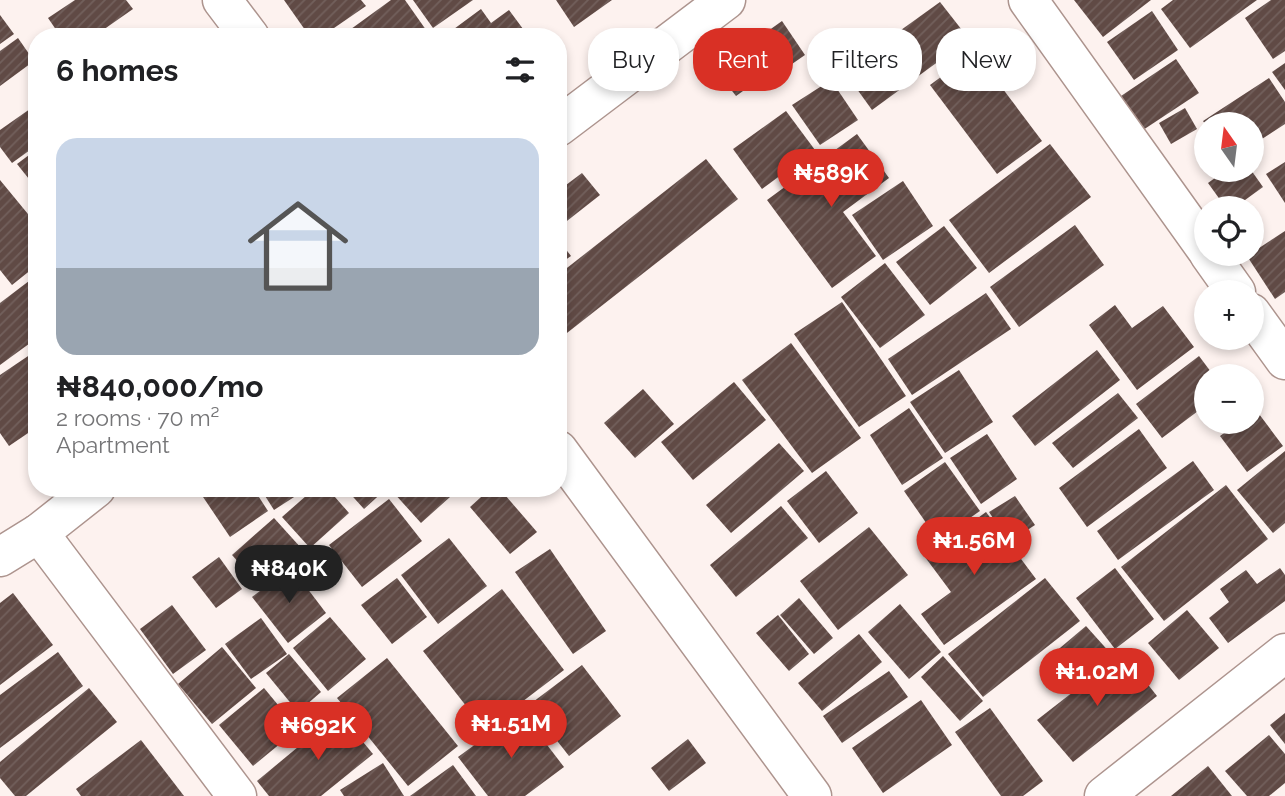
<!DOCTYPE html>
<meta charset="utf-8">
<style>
:root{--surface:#fff;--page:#f6f6f6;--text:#202124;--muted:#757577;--accent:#d93025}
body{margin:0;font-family:Raleway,sans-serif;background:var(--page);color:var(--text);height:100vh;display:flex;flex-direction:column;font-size:26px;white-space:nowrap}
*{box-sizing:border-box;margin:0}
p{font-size:23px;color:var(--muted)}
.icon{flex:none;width:38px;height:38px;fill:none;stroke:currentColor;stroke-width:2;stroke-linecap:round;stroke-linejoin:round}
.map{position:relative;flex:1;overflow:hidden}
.drawer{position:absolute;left:28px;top:28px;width:539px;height:469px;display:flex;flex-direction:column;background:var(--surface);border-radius:28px;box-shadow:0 4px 10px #0003}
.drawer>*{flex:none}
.guide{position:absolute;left:588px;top:28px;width:592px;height:63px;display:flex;gap:14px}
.needle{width:46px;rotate:346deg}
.buttons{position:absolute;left:1194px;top:112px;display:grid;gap:14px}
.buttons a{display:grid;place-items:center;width:70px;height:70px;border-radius:50%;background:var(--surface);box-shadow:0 4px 10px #0003;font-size:35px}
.price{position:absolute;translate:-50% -60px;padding:0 16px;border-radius:24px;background:var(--accent);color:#fff;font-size:23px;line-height:46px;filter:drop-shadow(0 2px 4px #0008)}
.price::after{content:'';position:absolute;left:50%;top:42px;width:21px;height:16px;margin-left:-10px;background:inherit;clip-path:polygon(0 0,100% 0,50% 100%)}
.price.on{background:#222;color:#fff}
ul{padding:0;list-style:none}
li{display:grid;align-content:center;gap:14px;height:371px;padding:0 28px}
li span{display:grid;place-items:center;height:217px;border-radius:21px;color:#555}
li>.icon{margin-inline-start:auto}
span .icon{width:126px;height:126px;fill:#fffc;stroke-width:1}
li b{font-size:30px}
h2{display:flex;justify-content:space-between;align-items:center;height:84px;padding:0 28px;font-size:30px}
.tag{padding:0 24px;border-radius:28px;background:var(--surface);box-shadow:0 4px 10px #0003;font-size:24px;line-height:63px}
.tag.on{background:var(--accent);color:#fff}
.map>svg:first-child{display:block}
.building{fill:url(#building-hatch)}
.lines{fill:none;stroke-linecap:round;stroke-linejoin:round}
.minor-casing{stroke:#ad948e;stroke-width:41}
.minor{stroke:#fff;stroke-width:38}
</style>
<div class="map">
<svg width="1285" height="796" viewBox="0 0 1285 796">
<defs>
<pattern id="building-hatch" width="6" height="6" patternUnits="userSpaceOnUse" patternTransform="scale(1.75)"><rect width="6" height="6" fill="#604a45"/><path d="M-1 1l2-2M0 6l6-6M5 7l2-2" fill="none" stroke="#72605c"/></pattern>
</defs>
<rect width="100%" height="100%" fill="#fdf2ef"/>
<g class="building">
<path d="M75,0H126L133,9L93,37H61L48,18Z"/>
<path d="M284,0H361L366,6L321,37H310Z"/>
<path d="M391,0H405L431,37H340Z"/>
<path d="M413,0H473L433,28Z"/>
<path d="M556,0H612L574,27Z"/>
<path d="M1074,0H1151L1103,37Z"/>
<path d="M1173,0H1257L1190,48L1161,9Z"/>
<path d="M1271,0H1285V51L1273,59L1245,18Z"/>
<path d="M940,2L969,39L872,110L844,71Z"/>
<path d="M481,9L491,23L509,10L529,37H443Z"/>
<path d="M1152,11L1178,50L1134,80L1107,42Z"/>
<path d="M0,15L14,34L0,44Z"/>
<path d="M782,21L805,55L763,84L741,50Z"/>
<path d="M18,38L34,61L0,86V51Z"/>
<path d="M975,52L1042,141L997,174L930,85Z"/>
<path d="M736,53L757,81L736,96L715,69Z"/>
<path d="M1176,59L1199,93L1143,130L1121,96Z"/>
<path d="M1285,63V90L1272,72Z"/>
<path d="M1269,78L1285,102V124L1251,146V124H1205L1203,121Z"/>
<path d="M831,80L858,120L820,145L792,105Z"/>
<path d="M37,104V145L12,163L0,147V130Z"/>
<path d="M1185,108L1197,129L1171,144L1159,123Z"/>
<path d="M786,111L815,150L762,189L733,149Z"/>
<path d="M857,134L889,178L843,212L876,256L832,288L767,200Z"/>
<path d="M1050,144L1091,197L989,273L949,220Z"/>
<path d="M37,149V189L17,164Z"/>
<path d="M706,159L738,199L558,340V275Z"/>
<path d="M1285,162V203L1266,174Z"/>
<path d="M1226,170H1251L1263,187L1234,208H1226L1208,183Z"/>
<path d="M582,173L600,195L558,228V191Z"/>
<path d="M0,180L37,225V265L12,285L0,270Z"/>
<path d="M903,181L933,226L883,260L852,215Z"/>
<path d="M1075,225L1104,265L1019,327L990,287Z"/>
<path d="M944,226L977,268L930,305L896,262Z"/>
<path d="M1285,231V292L1275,299L1247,256Z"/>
<path d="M558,239L571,256L558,265Z"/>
<path d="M885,263L925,315L880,348L841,297Z"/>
<path d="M29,281L37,292V338L0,365V303Z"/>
<path d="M986,293L1011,329L912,395L888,359Z"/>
<path d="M842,302L906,396L859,427L794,334Z"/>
<path d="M1115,305L1132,328L1163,306L1194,347L1137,390L1089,325Z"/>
<path d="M791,343L861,438L812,473L742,380Z"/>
<path d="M37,350V427L9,446L0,433V375Z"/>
<path d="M1097,350L1120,380L1035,446L1012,416Z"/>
<path d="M1199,356L1214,376H1206V405L1162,438L1136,404Z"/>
<path d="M959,370L993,422L945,453L910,402Z"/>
<path d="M734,382L766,420L693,480L661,442Z"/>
<path d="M643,389L674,424L635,458L604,423Z"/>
<path d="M1118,393L1138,418L1073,468L1052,443Z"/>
<path d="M909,408L943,458L902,485L870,435Z"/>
<path d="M1256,410L1283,446L1247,472L1220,436L1240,422H1251V413Z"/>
<path d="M1139,429L1167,468L1087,527L1059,488Z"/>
<path d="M987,434L1017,479L981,504L950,458Z"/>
<path d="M779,443L804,471L731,533L706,505Z"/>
<path d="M1285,451V523L1273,533L1237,490Z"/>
<path d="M1193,461L1214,490L1118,560L1097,531Z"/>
<path d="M945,462L980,511L938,540L904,491Z"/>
<path d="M826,471L858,513L819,543L787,501Z"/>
<path d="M1226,485L1268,539L1164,621L1121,567Z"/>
<path d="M197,488H253L268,511L230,537Z"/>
<path d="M260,488H308L274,510Z"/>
<path d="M315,488H327L349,513L310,548L282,517Z"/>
<path d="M345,488H387L364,509Z"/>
<path d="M398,488H460L421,523L393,492Z"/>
<path d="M491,488H499L537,532L510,554L470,507Z"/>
<path d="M1015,496L1035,525L1009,542L989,512Z"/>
<path d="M389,499L422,541L362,587L329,545Z"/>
<path d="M781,506L808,538L736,597L710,565Z"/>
<path d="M986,512L1036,579L944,645L921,614L951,592L925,557Z"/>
<path d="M274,518L302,549L261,587L232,555Z"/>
<path d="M869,527L908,575L838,630L800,581Z"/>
<path d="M449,538L487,586L438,624L401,575Z"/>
<path d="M550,549L606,631L573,654L515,572Z"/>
<path d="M219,557L242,589L216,608L192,577Z"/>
<path d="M291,567L326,613L288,643L252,597Z"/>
<path d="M1115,568L1154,619L1115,649L1076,598Z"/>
<path d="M1280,568L1285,575V601L1228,643L1209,618L1229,602L1220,589L1246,570L1257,584Z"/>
<path d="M397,578L427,617L392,644L361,605Z"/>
<path d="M1045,578L1080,621L983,697L948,654Z"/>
<path d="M502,589L564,670L485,730L423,651Z"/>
<path d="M13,593L53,645L0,685V603Z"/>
<path d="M799,598L833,638L814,654L780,615Z"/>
<path d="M900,604L941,652L909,679L868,632Z"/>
<path d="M172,605L206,650L173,674L140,629Z"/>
<path d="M1187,610L1219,648L1179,680L1148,643Z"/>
<path d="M778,615L809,654L789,671L756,633Z"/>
<path d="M330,617L366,659L328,691L293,648Z"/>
<path d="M261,618L287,654L251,679L225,644Z"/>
<path d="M1086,626L1112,655L1065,694L1041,664Z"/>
<path d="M859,634L882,662L822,711L798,683Z"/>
<path d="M222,647L256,688L212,724L178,684Z"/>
<path d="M58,652L83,686L0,748V695Z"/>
<path d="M1123,653L1157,696L1073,762L1037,720Z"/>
<path d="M289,654L321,692L298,712L266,673Z"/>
<path d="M943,656L983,701L960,721L921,677Z"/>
<path d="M387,658L458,746L408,786L337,698Z"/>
<path d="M582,665L621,716L569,756L529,705Z"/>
<path d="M889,671L908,697L842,743L823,716Z"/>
<path d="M89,688L117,722L26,796H15L0,778V762Z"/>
<path d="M264,688L298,729L253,766L219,725Z"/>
<path d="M921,700L952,745L883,793L852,748Z"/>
<path d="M990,708L1043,781L1023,796H1001L955,732Z"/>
<path d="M521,711L564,767L525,796H488L458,757Z"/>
<path d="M339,713L373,754L321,796H269L257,781Z"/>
<path d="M1285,713V744L1270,725Z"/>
<path d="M1269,735L1285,754V783L1269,796H1247L1225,771Z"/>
<path d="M688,739L706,763L669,791L651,768Z"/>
<path d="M141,740L184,796H81L76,789Z"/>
<path d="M383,763L404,796H344L340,790Z"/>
<path d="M453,765L476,796H410Z"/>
<path d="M1208,766L1232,796H1171Z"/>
</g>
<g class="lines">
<defs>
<g id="minor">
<path d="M222,0L250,37"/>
<path d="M1028,0L1206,249"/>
<path d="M558,127L726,0"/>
<path d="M1209,254L1236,292"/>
<path d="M1251,313L1285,360"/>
<path d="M558,450L812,796"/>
<path d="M39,533L237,796"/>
<path d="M0,557L39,533L96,488"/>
<path d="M1104,796L1285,653"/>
</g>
</defs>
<use href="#minor" class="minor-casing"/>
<use href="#minor" class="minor"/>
</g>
</svg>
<div class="buttons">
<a><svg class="needle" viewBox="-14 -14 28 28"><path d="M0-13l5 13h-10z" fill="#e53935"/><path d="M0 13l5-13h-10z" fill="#757577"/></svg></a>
<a><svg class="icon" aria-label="locate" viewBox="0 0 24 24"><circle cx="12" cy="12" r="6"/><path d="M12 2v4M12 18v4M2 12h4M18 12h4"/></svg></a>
<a>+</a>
<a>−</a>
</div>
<b class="price" style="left:831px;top:209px">₦589K</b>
<b class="price" style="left:974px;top:577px">₦1.56M</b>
<b class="price on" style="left:289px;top:605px">₦840K</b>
<b class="price" style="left:1097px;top:708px">₦1.02M</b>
<b class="price" style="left:511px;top:760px">₦1.51M</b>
<b class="price" style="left:318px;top:762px">₦692K</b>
<div class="guide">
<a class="tag">Buy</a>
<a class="tag on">Rent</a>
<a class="tag">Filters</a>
<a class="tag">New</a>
</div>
<section class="drawer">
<h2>6 homes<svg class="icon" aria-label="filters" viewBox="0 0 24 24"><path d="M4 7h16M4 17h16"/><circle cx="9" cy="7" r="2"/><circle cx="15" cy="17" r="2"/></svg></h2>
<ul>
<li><span style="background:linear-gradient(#c9d6e8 60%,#9aa5b1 0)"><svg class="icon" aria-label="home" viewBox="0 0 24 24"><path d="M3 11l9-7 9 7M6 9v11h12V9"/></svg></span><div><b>₦840,000/mo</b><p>2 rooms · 70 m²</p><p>Apartment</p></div></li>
</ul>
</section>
</div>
